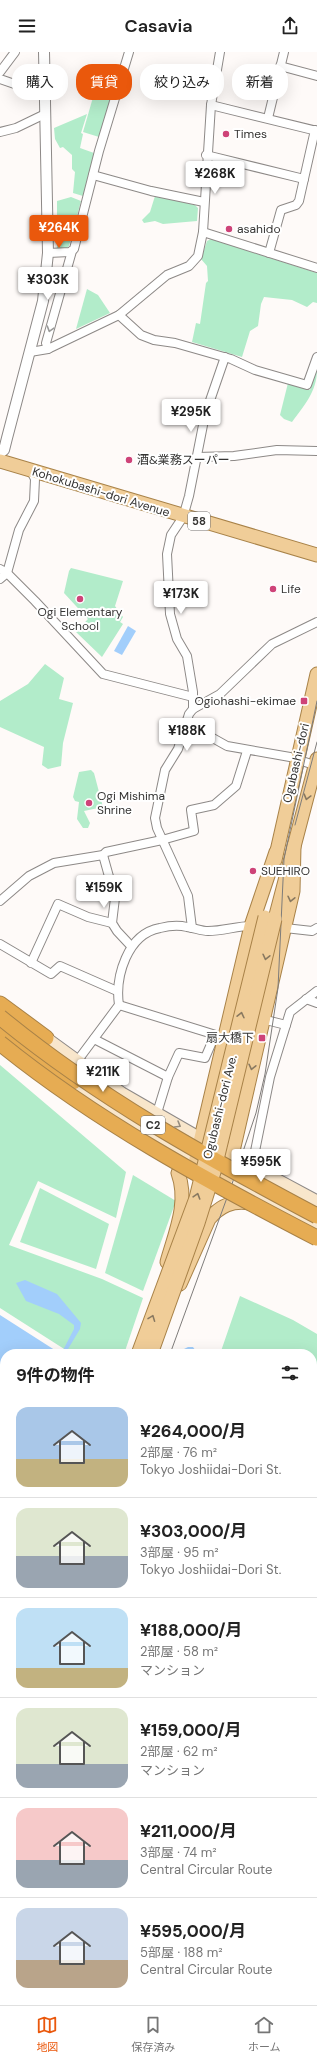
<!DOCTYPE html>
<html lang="ja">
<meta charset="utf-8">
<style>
:root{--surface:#fff;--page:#f6f6f6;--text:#222;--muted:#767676;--line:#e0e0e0;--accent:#ea580c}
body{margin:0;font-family:"DM Sans","Noto Sans JP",sans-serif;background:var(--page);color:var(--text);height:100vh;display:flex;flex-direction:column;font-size:15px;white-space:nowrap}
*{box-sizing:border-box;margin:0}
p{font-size:13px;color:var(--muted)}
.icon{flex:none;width:22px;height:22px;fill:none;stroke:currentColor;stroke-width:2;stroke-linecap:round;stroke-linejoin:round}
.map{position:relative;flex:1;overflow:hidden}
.panel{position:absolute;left:0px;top:1297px;width:317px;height:656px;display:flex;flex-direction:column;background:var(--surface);border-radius:16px 16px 0 0;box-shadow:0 4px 16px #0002}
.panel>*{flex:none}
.guide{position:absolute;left:12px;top:12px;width:293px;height:36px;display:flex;gap:8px}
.price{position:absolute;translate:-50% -34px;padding:0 9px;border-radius:4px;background:#fff;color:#222;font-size:13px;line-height:26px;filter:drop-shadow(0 1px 2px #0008)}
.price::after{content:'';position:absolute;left:50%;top:24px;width:12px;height:9px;margin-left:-6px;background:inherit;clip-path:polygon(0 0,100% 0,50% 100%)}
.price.selected{background:var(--accent);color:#fff}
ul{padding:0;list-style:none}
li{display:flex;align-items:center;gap:12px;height:100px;padding:0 16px}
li+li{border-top:1px solid var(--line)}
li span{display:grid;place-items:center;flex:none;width:112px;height:80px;border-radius:12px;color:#555}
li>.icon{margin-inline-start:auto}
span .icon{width:48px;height:48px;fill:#fffc;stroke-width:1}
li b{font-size:17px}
h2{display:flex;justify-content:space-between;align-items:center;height:48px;padding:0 16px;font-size:17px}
.tag{padding:0 14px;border-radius:16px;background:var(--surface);box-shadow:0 4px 16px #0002;font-size:14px;line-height:36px}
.tag.selected{background:var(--accent);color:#fff}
header{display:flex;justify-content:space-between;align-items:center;height:52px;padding:0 16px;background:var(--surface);font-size:18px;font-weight:600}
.tab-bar{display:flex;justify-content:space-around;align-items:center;height:56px;border-top:1px solid var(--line);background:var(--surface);font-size:11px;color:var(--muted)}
.tab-bar a{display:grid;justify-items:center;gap:2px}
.tab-bar .selected{color:var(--accent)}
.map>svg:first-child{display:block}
.green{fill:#b2ecca}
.water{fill:#a2cefb}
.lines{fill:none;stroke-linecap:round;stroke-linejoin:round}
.minor-casing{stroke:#8d8987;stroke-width:10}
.tertiary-casing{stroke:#8d8987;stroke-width:12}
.secondary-casing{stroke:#8d8987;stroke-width:13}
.primary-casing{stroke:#a88248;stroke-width:15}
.motorway-casing{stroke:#a88248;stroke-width:17}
.minor{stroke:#fff;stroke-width:8}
.tertiary{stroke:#fff;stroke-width:10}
.secondary{stroke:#f8e6cb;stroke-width:11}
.primary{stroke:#f0cd98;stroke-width:13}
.motorway{stroke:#e6ac53;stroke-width:15}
.tram{stroke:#7e7c7a;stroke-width:1}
.primary-bridge-casing{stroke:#a88248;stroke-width:15;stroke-linecap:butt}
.motorway-bridge-casing{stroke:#a88248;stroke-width:17;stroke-linecap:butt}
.primary-bridge{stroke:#f0cd98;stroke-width:13}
.motorway-bridge{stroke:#e6ac53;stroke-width:15}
.oneway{stroke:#9a9a99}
.oneway2{stroke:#897960}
.oneway3{stroke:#968d7f}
.poi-dot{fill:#ce4378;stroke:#fff;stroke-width:1.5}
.labels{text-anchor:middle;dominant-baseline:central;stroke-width:4;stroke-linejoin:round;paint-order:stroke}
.shield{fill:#fff;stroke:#727170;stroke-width:1}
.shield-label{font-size:11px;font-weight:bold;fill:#353433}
.poi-label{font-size:12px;fill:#353433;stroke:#fff;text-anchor:start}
.street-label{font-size:12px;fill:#353433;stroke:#fff}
</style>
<header><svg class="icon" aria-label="menu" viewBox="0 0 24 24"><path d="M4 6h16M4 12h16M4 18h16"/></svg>Casavia<svg class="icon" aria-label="share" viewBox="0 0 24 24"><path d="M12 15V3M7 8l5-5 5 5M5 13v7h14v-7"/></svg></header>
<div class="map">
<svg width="317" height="1953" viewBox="0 0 317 1953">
<rect width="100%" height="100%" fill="#fefaf8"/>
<g class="green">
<path d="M116,19L118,23L99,85L83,80L100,21Z"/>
<path d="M87,62L81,81L83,82L80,96L94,101L83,144L73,141L75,120L72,117V103L63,95L60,96L55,87L54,76Z"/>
<path d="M155,144L195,153L198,156L197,169L163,172L155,169L144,171L142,168L150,160Z"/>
<path d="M71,145L81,149L69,194L67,196L57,197V149Z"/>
<path d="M211,187L317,221V251L313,250L307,255L292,248L264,245L261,252L258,274L250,279L242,305L192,290L196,271L200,272L206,231L208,229L207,214L201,207L207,189Z"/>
<path d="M87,237L98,243L110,261L76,277Z"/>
<path d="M317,318C317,339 304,354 292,370L284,367L280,363L288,331L310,338Z"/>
<path d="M71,516L123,529L115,554L123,565L120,570L123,572L102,605L76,580L88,567L64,541L69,519Z"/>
<path d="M45,612L64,626L59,647L73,651L63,691L61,714L48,717L42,713L44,695L0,675V649L28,632Z"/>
<path d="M91,718L94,721L103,755L84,759L90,771L88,776H83L77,767L79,750L75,749L73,745L79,720Z"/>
<path d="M0,1013L126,1120L116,1166L38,1129L9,1193L102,1227L143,1246L124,1302H72L0,1256Z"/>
<path d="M133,1123L176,1149L143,1239L105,1221Z"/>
<path d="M40,1136L109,1172L96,1217L20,1190Z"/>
<path d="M240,1244L293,1268L317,1282V1402L312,1400V1302H220Z"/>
<path d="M0,1519L5,1521V1622L0,1637Z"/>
<path d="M312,1654L317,1656V1741L312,1739Z"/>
<path d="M312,1750L317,1752V1807L312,1806Z"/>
</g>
<g class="water">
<path d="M128,574L136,579L122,603L114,599Z"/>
<path d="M25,1228L57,1242L81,1271L80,1277L65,1302H5V1518L0,1515V1263L61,1302L74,1277V1273L59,1262L26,1249L16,1231Z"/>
<path d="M188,1295H193L198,1302H180L182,1298Z"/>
<path d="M312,1411L317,1413V1643L312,1642Z"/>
<path d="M0,1855L5,1857V1948H312V1931L317,1932V1953H0Z"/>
</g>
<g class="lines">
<defs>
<g id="minor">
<path d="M220,0L211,53L203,180L317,216"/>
<path d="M280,14L317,24"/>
<path d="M0,20L15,0"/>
<path d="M0,27L26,36L45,28"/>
<path d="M211,53L317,79"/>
<path d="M268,66L284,0"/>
<path d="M0,80L16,76L45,62"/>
<path d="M206,103L304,127"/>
<path d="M93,123L151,139L204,150"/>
<path d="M48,201L70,200L74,197L99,99L129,0"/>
<path d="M269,201L281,158L296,153L299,149L315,78"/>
<path d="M119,263L141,283L154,288L175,291L231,307L255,318L307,333L317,305"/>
<path d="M48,297L46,291L72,199"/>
<path d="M30,300L48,297L119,263L167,223L189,214L198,204L203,180"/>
<path d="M197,405L234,404L277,398L317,399"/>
<path d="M0,517L7,521L35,549L103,622L193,645"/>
<path d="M0,527L7,521L19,478L34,449L35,427L30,417"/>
<path d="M193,657V640L187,604L177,587L170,562L167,502L171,483L183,465L189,444L205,363L225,305"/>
<path d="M186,671L227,694L290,705L317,714"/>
<path d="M103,803L115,846L112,871L117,879L131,894"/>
<path d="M0,849L29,824L54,811L103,803L106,800L162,788L194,779L191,758L214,753L236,734L247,699"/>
<path d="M192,876L188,844L157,776L155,766L165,718L178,697L189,662L193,657L220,642L272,592L317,570"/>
<path d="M285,876L312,879L317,876"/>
<path d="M0,892L51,922L60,914L117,939"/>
<path d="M31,911L58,852L88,865L112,871"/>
<path d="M306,947L317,951"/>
<path d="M119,953L219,984"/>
<path d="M262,967L286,973"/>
<path d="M94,987L168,1025"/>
<path d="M78,1008L119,953C115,925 127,882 160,876C168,874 179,873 187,875C195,876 201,879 208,879C223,879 237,874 251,874"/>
<path d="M157,1061L168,1025L179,1001L205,1006L215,983"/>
<path d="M252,1114L270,1025L290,960L317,939"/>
</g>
<path id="tertiary" d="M0,401L4,398L7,386L43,249L48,201L44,0"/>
<g id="secondary">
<path d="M41,982L122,1041L200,1086L317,1149"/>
<path d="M68,1026L112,1057L202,1111"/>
<path d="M221,1121L317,1173"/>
<path d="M312,1813L317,1815"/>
<path d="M312,1828L317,1830"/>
</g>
<g id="primary">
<path d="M0,409L317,503"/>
<path d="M275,808L317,622"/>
<path d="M275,867L317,707"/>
<path d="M196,1107L251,874L276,800"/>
<path d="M227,1125L293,839L294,794"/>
<path d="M167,1210C175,1181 189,1151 178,1121"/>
<path d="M180,1232L209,1167C220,1154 232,1148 250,1151"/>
<path d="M0,1671L5,1657"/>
<path d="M0,1711L5,1697"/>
</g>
<g id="motorway">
<path d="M0,952L46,986"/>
<path d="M0,979L35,1007L73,1030"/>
</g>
</defs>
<use href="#minor" class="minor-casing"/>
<use href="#tertiary" class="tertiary-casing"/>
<use href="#secondary" class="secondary-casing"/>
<use href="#primary" class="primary-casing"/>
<use href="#motorway" class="motorway-casing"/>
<use href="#minor" class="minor"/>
<use href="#tertiary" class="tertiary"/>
<use href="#secondary" class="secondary"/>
<use href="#primary" class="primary"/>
<use href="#motorway" class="motorway"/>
<g class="tram">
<path d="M295,773L317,690"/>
<path d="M170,1302L232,1132L256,1061L265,1022L278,936L284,807L317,649"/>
<path d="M0,1745L5,1732"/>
<path d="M0,1773L5,1759"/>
</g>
<defs>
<g id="primary-bridge">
<path d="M138,1302L196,1146L265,865"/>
<path d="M151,1302L198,1171L214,1120L275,867"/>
</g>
<g id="motorway-bridge">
<path d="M0,965C97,1045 206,1105 317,1164"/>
<path d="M0,991C96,1069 207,1129 317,1186"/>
</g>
</defs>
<use href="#primary-bridge" class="primary-bridge-casing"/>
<use href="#motorway-bridge" class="motorway-bridge-casing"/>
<use href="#primary-bridge" class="primary-bridge"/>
<use href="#motorway-bridge" class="motorway-bridge"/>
</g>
<defs><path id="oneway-chevron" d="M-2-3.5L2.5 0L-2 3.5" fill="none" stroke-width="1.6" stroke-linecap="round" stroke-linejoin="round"/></defs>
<use class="oneway" href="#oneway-chevron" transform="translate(50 277) rotate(107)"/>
<g class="oneway2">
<use href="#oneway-chevron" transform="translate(307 745) rotate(105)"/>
<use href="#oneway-chevron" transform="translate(291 847) rotate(103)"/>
<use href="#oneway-chevron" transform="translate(266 905) rotate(103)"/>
<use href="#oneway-chevron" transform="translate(241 963) rotate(-77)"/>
<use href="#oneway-chevron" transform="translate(252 1015) rotate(103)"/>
<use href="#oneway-chevron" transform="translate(197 1144) rotate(-73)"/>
<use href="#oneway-chevron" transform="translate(152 1266) rotate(-69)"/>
</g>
<use class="oneway3" href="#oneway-chevron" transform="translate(178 1073) rotate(30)"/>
<g class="poi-dot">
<circle cx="226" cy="82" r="4"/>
<circle cx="229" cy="177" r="4"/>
<circle cx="129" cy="408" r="4"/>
<circle cx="273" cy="537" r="4"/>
<circle cx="80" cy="547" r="4"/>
<rect x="300" y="645" width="8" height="8" rx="2"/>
<circle cx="89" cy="751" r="4"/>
<circle cx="253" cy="819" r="4"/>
<rect x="258" y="982" width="8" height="8" rx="2"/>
</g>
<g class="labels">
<g class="shield">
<rect x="188" y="460" width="22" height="18" rx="3"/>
<rect x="141" y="1064" width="24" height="18" rx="3"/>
</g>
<g class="shield-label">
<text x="199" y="469">58</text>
<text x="153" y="1073">C2</text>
</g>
<g class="poi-label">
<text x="234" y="82">Times</text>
<text x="237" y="177">asahido</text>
<text x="137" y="408">酒&amp;業務スーパー</text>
<text x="281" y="537">Life</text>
<text x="80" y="560" text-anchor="middle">Ogi Elementary<tspan x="80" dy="14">School</tspan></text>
<text x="296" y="649" text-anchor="end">Ogiohashi-ekimae</text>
<text x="97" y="744">Ogi Mishima<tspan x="97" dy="14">Shrine</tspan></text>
<text x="261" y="819">SUEHIRO</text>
<text x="254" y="986" text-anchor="end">扇大橋下</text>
</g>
<g class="street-label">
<text transform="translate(101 440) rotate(17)">Kohokubashi-dori Avenue</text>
<text transform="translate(296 711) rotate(-77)">Ogubashi-dori</text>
<text transform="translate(220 1055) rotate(-76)">Ogubashi-dori Ave.</text>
</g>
</g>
</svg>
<b class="price" style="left:215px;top:143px">¥268K</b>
<b class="price selected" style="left:59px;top:197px">¥264K</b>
<b class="price" style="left:48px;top:249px">¥303K</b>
<b class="price" style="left:191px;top:381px">¥295K</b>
<b class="price" style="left:181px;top:563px">¥173K</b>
<b class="price" style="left:187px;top:700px">¥188K</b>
<b class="price" style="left:104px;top:857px">¥159K</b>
<b class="price" style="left:103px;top:1041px">¥211K</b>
<b class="price" style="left:261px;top:1131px">¥595K</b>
<div class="guide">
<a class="tag">購入</a>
<a class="tag selected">賃貸</a>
<a class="tag">絞り込み</a>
<a class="tag">新着</a>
</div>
<section class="panel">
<h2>9件の物件<svg class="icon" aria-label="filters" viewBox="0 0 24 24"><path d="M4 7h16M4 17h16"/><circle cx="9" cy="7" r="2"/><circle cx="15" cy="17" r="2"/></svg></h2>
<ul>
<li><span style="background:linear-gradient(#a9c7e8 65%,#c2b280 0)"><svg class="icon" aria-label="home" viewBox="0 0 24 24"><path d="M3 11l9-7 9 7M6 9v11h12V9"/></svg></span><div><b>¥264,000/月</b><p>2部屋 · 76 m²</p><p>Tokyo Joshiidai-Dori St.</p></div></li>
<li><span style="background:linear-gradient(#dfe7d0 60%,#9aa5b1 0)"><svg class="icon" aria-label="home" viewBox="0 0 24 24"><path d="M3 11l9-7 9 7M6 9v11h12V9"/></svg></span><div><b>¥303,000/月</b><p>3部屋 · 95 m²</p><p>Tokyo Joshiidai-Dori St.</p></div></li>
<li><span style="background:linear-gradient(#bfe0f5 75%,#c2b280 0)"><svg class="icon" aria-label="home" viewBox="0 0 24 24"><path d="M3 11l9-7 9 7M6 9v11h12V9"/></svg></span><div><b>¥188,000/月</b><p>2部屋 · 58 m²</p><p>マンション</p></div></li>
<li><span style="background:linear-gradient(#dfe7d0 70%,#9aa5b1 0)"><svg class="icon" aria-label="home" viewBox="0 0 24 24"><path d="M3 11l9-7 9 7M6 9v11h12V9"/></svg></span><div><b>¥159,000/月</b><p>2部屋 · 62 m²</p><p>マンション</p></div></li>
<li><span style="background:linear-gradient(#f6c9c9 65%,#9aa5b1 0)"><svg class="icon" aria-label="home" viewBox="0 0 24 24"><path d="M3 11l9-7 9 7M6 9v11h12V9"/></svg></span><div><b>¥211,000/月</b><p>3部屋 · 74 m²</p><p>Central Circular Route</p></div></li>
<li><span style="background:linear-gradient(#c9d6e8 65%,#b9a48a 0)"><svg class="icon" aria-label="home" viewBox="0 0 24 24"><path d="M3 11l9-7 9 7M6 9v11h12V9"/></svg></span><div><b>¥595,000/月</b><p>5部屋 · 188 m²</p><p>Central Circular Route</p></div></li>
</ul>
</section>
</div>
<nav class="tab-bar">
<a class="selected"><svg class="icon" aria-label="map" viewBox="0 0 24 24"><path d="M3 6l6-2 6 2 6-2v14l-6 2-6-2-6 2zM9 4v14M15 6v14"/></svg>地図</a>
<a><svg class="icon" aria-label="saved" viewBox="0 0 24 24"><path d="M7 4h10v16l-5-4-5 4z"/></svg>保存済み</a>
<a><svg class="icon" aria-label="home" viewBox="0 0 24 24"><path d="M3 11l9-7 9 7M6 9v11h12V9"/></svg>ホーム</a>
</nav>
